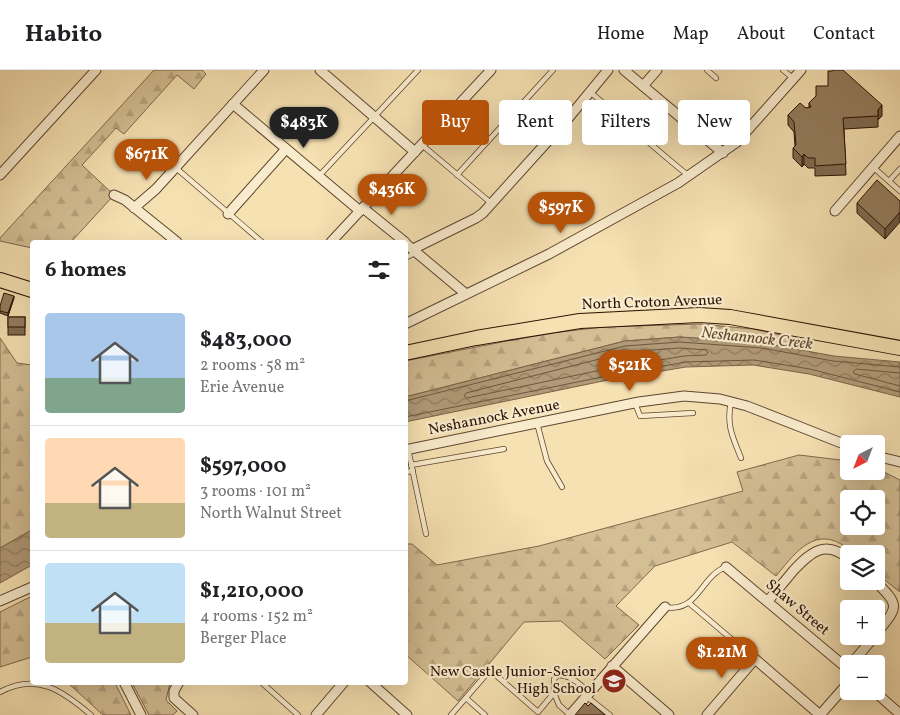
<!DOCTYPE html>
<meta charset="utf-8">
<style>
:root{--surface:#fff;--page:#f6f6f6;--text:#202124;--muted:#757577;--line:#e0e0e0;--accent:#b45309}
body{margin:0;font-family:Vollkorn,serif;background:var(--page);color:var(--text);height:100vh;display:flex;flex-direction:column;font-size:19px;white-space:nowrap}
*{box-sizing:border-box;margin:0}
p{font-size:16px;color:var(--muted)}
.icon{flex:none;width:28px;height:28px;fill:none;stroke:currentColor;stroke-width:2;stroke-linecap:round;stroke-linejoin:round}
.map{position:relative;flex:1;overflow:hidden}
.sheet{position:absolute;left:30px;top:170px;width:378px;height:445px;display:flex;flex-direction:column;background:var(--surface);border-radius:5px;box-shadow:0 5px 20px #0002}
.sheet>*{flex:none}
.top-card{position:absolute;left:422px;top:30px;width:402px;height:45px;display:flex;gap:10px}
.needle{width:32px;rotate:222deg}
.controls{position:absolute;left:840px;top:365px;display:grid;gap:10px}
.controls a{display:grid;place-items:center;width:45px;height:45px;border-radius:5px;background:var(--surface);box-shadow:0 5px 20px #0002;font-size:25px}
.price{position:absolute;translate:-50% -42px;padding:0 11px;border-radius:18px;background:var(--accent);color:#fff;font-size:16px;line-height:32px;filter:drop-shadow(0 1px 2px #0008)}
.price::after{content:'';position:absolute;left:50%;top:30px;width:15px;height:11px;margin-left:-8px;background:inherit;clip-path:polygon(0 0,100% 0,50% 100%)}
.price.on{background:#222;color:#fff}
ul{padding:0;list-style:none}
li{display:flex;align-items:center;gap:15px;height:125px;padding:0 15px}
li+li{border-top:1px solid var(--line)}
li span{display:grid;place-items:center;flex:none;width:140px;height:100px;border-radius:5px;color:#555}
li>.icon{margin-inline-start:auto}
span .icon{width:60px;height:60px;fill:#fffc;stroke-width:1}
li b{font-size:21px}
h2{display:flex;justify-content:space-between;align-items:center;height:60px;padding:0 15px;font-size:21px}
.pill{padding:0 18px;border-radius:5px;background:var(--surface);box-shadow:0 5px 20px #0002;font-size:18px;line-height:45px}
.pill.on{background:var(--accent);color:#fff}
header{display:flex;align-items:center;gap:30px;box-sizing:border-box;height:70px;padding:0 25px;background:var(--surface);border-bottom:1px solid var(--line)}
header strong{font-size:24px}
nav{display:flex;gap:28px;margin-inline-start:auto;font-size:18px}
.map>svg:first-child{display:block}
.forest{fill:url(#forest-firs);stroke:#80684c;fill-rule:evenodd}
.water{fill:url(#water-waves);stroke:#7c6349}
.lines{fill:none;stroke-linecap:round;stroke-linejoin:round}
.shore{stroke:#6e563e;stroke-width:1}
.service-casing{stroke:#5e4530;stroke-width:6}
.minor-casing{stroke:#5e4530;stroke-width:11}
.primary-casing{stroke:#2c1104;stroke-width:16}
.service{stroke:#f9eccd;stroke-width:4.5}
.minor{stroke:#f9eccd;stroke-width:9}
.primary{stroke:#f6e1b2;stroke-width:14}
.wall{fill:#806c51;stroke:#2c1104}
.shaded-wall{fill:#685842;stroke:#2c1104}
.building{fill:#957d5e;stroke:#2c1104}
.labels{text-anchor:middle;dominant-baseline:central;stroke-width:4.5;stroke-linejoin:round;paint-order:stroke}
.street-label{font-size:15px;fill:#2c1104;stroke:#f9eccd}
.poi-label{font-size:15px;fill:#2c1104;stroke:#f9eccd;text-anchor:end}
.water-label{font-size:16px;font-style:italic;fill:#614832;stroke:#f9eccd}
</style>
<header>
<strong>Habito</strong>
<nav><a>Home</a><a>Map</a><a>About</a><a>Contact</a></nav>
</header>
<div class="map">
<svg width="900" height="645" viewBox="0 0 900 645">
<defs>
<pattern id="forest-firs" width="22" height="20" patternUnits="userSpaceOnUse" patternTransform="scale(1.25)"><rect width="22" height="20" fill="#d4be94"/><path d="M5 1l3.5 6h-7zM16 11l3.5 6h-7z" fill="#b6a27e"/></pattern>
<pattern id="water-waves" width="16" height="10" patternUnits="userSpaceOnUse" patternTransform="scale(1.25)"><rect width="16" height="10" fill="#b19a77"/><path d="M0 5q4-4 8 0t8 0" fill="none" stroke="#907c5f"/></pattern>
</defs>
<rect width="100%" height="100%" fill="#f6e1b2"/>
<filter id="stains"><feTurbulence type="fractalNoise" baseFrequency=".004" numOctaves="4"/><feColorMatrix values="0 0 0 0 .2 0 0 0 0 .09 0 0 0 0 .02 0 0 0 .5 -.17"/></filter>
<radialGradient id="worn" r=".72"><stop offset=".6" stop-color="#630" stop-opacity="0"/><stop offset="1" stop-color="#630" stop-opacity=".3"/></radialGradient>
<g class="forest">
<path d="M154,0H202L206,4L194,19L177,5L124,64L116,58L82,95L114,125L71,172H32V178L0,171V168Z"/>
<path d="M700,254L753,259L800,269L799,279L763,273L680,267L625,271L405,327V291L543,264L603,257Z"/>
<path d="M0,268L17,293L32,295V460L0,478Z"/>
<path d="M799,385L849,391V401H876V398L900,410V522L876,503V484C870,484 859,486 853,484C849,482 845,476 841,474C812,457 792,487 776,506L732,472L655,496L616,536L639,555L605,589L561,551L524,552L458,631L405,584V474H412L437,495L539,476L743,421L737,402ZM849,429H876V456H849Z"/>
<path d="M32,526V587L0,597V542Z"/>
<path d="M68,613H115L131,645H103Z"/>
<path d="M132,613H170L166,630L177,641L173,645H149Z"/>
</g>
<g class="water">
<path d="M680,267L763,273L834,286L900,292V327L809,304L753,295L686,297L608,310L405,352V327L625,271Z"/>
<path d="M32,460V495L0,513V478Z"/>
</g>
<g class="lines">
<g class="shore">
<path d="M680,278L706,280L708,283L706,285L684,286L606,299L467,328L464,326L466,323L627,282Z"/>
<path d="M900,303L856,299L853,302L855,304L900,316"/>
<path d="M405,331L625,276L680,272L762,278L833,291L900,297"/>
<path d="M405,347L607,306L686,292L754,290L810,299L900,322"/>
</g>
<defs>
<g id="service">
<path d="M707,0L716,8"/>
<path d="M783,0L794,9"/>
<path d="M590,22C624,50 655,79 689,106"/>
<path d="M422,75L491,133"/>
<path d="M873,97L900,121"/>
<path d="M176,98L262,172"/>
<path d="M457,105L553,0"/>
<path d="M319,106L418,0"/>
<path d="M889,111L900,99"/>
<path d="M405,188L415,183"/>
<path d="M731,332C726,355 733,368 741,388"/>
<path d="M635,333L640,346L693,343"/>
<path d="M537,353L547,391L562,417"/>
<path d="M408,379L426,464"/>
<path d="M411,395L504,379"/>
<path d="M405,402L413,401"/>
<path d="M689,533L755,589"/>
<path d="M665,537C699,543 700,506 726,497"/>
<path d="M261,612L298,645"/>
<path d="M0,622C37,602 63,621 91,645"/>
<path d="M554,623V609L558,605C571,605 579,614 589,622"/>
<path d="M586,626L610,645"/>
<path d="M466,628L485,645"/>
<path d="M451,645L490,600L538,642L554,623L559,635L570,645"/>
</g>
<g id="minor">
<path d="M320,0L415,82"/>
<path d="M624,0L723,83"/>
<path d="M643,16L657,0"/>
<path d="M233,34L360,141"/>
<path d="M0,105L96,0"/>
<path d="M114,125L125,130L177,172"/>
<path d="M134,138L156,119L264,0"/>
<path d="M363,138L405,172"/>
<path d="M835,141L900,66"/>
<path d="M228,144L286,79"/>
<path d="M331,172L491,0"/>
<path d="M405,173L466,224"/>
<path d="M413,179L476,148L483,143L566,51L608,0"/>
<path d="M405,254L549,184L678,113L737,72L801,0"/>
<path d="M405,380L639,332L684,326L720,329L747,336L849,376"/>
<path d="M876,386L900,392"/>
<path d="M726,497L849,600"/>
<path d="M875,511C900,536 899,536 876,564"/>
<path d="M0,531L32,517"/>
<path d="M768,531C776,521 785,511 793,501C811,482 825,469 849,489"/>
<path d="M851,594L875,566"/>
<path d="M612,596L669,645"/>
<path d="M124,612L141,645"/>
<path d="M179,612L174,621V628L193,645"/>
<path d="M370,612L407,645"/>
<path d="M874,621L900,644"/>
<path d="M316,645L344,612"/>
<path d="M570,645L665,537"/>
<path d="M707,645L755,589L820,645"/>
<path d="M820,645L849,612"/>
</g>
<g id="primary">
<path d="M0,210L32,220"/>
<path d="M405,283L476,268L580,251L699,245L730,247L900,278"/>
</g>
</defs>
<use href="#service" class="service-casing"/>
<use href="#minor" class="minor-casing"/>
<use href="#primary" class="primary-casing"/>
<use href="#service" class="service"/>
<use href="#minor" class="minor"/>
<use href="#primary" class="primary"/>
</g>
<g class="wall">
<path d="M809,33L882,46L878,50V57L844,59L846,105L815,106V98H808L804,94L802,97L793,88V78L795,76L794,62L788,55V45L806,38H809Z"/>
<path d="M900,131L885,169L857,143V133Z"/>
<path d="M14,228L8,246L0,243V236Z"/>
<rect x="8" y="247" width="17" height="18"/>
</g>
<g class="shaded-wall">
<path d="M882,35V46L878,50V40Z"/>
<path d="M804,84V94L802,97V87Z"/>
<path d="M900,142V152L885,169V159Z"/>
<path d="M14,226V228L8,246V243Z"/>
</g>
<g class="building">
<path d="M833,0H843L882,35L878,40V46L843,48L846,94L815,96V88H808L804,84L802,87L793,78L796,75L794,52L788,45L800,33L806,38L811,37L809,33L816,26V16H828V1H832Z"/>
<path d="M877,110L900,131V142L885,159L857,133Z"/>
<path d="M4,223L14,226L8,243L0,241V236Z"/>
<rect x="8" y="247" width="17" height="10"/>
<path d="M585,633L588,636L591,633L605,645H575Z"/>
</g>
<defs>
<symbol id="school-disc" viewBox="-11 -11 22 22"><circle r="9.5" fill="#8f2418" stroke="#f9eccd"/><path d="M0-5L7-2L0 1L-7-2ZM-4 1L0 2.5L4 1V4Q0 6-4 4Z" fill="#fff"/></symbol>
</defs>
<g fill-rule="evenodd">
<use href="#school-disc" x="600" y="597" width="28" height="28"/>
</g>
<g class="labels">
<g class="street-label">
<text transform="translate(652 233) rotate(-2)">North Croton Avenue</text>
<text transform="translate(494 348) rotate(-11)">Neshannock Avenue</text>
<text transform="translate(797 538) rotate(40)">Shaw Street</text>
</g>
<g class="poi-label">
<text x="596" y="602">New Castle Junior-Senior<tspan x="596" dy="17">High School</tspan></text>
</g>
<g class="water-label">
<text transform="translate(757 269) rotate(6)">Neshannock Creek</text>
</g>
</g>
<rect width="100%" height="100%" filter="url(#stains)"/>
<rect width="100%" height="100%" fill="url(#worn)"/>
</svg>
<div class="controls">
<a><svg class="needle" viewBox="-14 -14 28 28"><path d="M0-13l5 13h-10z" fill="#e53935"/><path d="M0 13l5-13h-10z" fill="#757577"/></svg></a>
<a><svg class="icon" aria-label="locate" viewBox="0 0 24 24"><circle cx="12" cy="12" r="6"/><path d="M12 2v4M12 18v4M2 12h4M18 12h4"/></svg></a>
<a><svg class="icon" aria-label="layers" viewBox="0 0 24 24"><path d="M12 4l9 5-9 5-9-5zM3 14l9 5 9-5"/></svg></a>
<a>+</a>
<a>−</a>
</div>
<b class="price on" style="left:304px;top:79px">$483K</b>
<b class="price" style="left:147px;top:111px">$671K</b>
<b class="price" style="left:392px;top:146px">$436K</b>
<b class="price" style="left:561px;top:164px">$597K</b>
<b class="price" style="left:630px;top:322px">$521K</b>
<b class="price" style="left:722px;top:609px">$1.21M</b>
<div class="top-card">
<a class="pill on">Buy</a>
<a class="pill">Rent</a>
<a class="pill">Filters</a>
<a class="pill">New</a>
</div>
<section class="sheet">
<h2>6 homes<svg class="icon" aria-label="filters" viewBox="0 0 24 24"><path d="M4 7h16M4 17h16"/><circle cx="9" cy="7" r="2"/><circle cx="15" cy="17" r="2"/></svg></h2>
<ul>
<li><span style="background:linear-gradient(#a9c7e8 65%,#7fa58c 0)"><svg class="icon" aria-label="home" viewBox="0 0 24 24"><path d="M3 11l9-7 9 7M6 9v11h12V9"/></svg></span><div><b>$483,000</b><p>2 rooms · 58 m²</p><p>Erie Avenue</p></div></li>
<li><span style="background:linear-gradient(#ffd9b3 65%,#c2b280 0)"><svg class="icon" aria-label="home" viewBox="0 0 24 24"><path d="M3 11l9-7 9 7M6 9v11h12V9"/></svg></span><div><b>$597,000</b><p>3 rooms · 101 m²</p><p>North Walnut Street</p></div></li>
<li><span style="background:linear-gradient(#bfe0f5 60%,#c2b280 0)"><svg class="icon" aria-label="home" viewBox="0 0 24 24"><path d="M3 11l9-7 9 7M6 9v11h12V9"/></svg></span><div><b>$1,210,000</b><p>4 rooms · 152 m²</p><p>Berger Place</p></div></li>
</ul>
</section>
</div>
